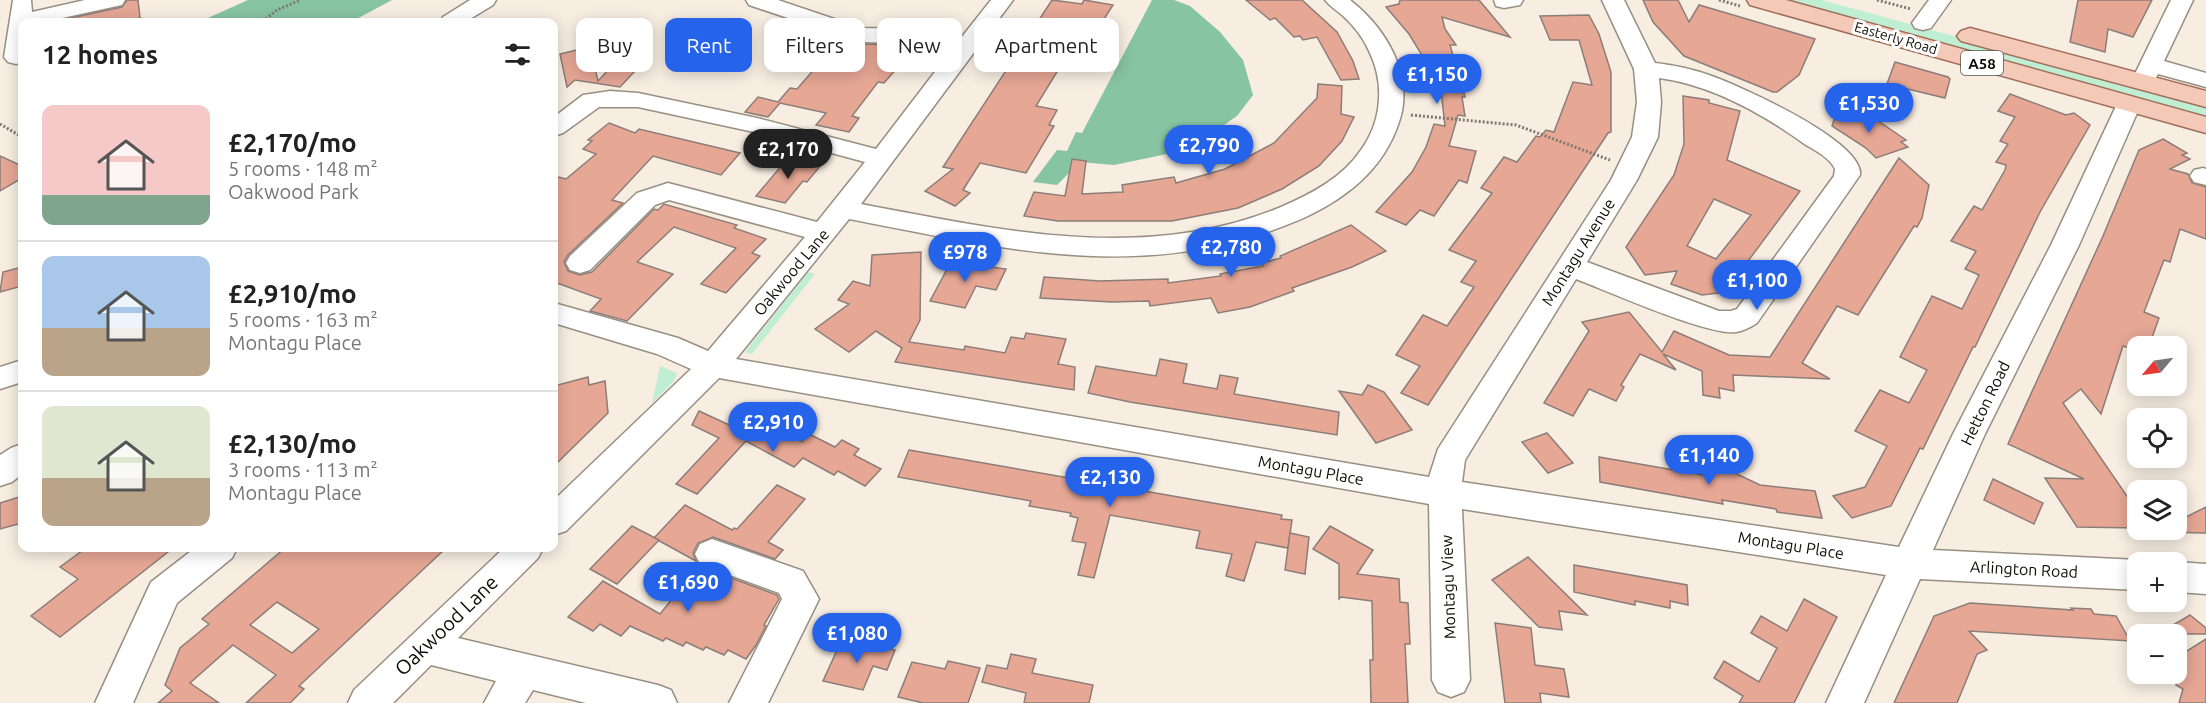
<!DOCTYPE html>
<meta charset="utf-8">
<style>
:root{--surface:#fff;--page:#f2f2f2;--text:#222;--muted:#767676;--line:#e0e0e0;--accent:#2563eb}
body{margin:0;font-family:Ubuntu,sans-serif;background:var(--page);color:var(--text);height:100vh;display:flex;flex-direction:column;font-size:22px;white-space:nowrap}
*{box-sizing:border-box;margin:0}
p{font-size:20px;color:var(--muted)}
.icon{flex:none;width:33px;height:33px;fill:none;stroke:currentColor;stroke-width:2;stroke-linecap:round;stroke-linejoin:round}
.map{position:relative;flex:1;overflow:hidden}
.side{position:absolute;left:18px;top:18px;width:540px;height:534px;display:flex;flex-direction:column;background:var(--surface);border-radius:12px;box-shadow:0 3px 15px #0003}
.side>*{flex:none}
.hud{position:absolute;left:576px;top:18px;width:570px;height:54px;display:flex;gap:12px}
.needle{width:39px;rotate:241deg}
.fabs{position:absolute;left:2127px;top:336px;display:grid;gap:12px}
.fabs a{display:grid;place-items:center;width:60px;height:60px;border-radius:12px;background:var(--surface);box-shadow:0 3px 15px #0003;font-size:30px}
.price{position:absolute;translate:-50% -51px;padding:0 14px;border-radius:21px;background:var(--accent);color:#fff;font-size:20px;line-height:39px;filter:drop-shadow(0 2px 3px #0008)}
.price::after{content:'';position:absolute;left:50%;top:36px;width:18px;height:14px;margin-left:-9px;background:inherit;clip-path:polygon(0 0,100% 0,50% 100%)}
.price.on{background:#222;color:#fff}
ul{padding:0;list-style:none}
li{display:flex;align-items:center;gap:18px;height:150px;padding:0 24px}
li+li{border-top:2px solid var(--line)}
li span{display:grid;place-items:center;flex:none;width:168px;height:120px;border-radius:12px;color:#555}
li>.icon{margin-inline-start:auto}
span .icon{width:72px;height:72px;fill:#fffc;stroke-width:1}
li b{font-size:26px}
h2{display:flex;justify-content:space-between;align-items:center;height:72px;padding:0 24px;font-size:26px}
.tag{padding:0 21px;border-radius:12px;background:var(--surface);box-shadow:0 3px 15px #0003;font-size:21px;line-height:54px}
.tag.on{background:var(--accent);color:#fff}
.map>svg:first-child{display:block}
.green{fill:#c0eed3}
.forest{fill:#87c4a2}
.building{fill:#e6a795;stroke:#8c7d78;stroke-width:1.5;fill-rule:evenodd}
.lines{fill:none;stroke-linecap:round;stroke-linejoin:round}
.minor-casing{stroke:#988f83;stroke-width:3}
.major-casing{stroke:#a06f5c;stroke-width:3}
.path{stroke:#7f7971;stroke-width:3;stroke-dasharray:2 2;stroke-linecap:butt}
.minor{fill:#fff;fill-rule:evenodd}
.major{fill:#f5c9b8;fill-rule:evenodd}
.labels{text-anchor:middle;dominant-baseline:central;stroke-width:6;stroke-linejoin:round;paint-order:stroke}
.far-street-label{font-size:14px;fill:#0f0c08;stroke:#fff}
.shield{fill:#fff;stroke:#575552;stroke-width:1.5}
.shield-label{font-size:15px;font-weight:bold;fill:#0f0c08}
.street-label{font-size:16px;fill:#0f0c08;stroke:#fff}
.near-street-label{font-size:20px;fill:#0f0c08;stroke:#fff}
</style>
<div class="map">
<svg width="2206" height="703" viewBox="0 0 2206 703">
<rect width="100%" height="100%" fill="#f7ede1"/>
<g class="green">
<path d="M1774,0H1822L2206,105V119Z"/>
<path d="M808,272L815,274L752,354L745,352Z"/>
<path d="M660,366L677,373L673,382L652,403Z"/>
</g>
<g class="forest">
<path d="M248,0H392L351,22H199Z"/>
<path d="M1152,0H1174L1190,6L1220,32L1243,60L1253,95L1237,116L1205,138L1172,153L1114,165L1080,162L1057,185L1033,182L1057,150L1067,151L1076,132L1082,133Z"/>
</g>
<g class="building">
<path d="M127,0H138L140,18L122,22H52L122,7Z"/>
<path d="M1052,0L1082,4L1084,0L1113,5L1097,30L1087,28L1066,63L1063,62L1036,106L1057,110L1049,125L1054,126L1026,173L980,163L963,190L970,193L955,206L925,191L953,169L943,167Z"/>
<path d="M1246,0H1302L1337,32L1353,61L1359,79L1341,80L1317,37L1303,40L1300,36L1294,37L1275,18L1270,20Z"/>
<path d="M1400,0H1479L1510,37L1442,17L1445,29L1456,45H1450L1465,97H1462L1465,116L1458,115L1449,146L1476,151L1467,183L1459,180L1434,216L1420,210L1406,225L1376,212L1412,172L1426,147L1434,124L1445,126L1438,64L1428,65L1409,34L1386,7L1399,4Z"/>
<path d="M1643,0H1678L1689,22L1699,5L1815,39L1799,75L1777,92H1773L1684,56L1653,22Z"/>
<path d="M2078,0H2152L2133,37L2108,29L2105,52L2070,42Z"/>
<path d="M1589,15L1599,34L1611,72V132L1608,133L1428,405L1401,393L1420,366L1396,355L1423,315L1447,326L1474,287L1461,282L1476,261L1449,250L1492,193L1481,188L1504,157L1517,162L1536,136L1540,137L1546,130L1554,132L1573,82L1592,85L1579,40H1550L1540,16Z"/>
<path d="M842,39L859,44L906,45L921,52L906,58L884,83L878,82L852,116L859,118L849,132L816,125L826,113L780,103L768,117L745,112L758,97L778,102L790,88L797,89L823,59L813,57Z"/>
<path d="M585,48L586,53L591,52L598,81L611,67L635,71L620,87L575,80L567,87L560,54Z"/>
<path d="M1895,62L1948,77L1950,79L1945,98L1887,84Z"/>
<path d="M1318,84L1342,86L1341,114L1354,117L1342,141L1319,166L1282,189L1238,208L1172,221H1058L1024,216L1034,192L1065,196L1072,159L1086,161L1082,194L1123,192L1122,185L1174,177L1176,183L1225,169L1274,143L1317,98Z"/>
<path d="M2010,94L2066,115L2074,113L2090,125L2040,212L1975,347H1973L1923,449L1920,448L1891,506L1852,518L1833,496L1865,487L1887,446L1855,431L1880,390L1909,403L1927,370L1900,357L1932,296L1962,309L1979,275L1965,269L1976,251L1951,241L1974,206L1982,210L2005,170L2006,165L1996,162L2008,144L2000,141L2015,117L1998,111Z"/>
<path d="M1683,96L1709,100V103L1740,111L1727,160L1800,191L1731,284L1736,291L1702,295L1671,284L1677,271L1645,275L1626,247L1674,175L1684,144ZM1714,199L1751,215L1716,259L1687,246Z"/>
<path d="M1838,109L1853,119L1868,114L1906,140L1901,142L1908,147L1876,158L1866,148L1832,126Z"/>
<path d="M609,123L635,133L639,129L740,153L721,175L653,156L612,200L623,203L568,255L564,262L568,271L579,275L592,272L654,209L658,210L664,204L737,225L734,228L766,239L752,253L760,256L726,293L701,284L736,248L674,227L637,262L673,274L627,321L590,311L601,299L554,282V176L566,179L596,154L583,149L592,141L588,140Z"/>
<path d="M2163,139L2187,153L2182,155L2190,159L2170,169L2188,174L2192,183L2206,187V239L2180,229L2170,262L2164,260L2144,312L2159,318L2149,346H2138V351L2123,346L2101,414L2081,389L2063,403L2133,505H2138V528L2077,527L2045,478L2084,479L2008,444L2103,236L2139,150Z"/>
<path d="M0,156L22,166V178L0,191Z"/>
<path d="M788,158L821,165L807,182L803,181L785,203L756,196Z"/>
<path d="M1899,158L1929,185L1922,218L1917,227L1914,226L1858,315L1837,306L1802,363L1830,379L1733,375L1734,391L1719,388L1720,398L1703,395L1702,371L1663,354L1676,370L1640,354L1621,385L1624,387L1616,401L1589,389L1573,416L1544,403L1589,331L1582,322L1629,312L1662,352L1674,331L1729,355L1770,357Z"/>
<path d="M1351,225L1386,251L1352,267L1292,288L1294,291L1250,307L1218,313L1211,298L1150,306L1149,301L1112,302L1040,298L1044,277L1100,281L1168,279V283L1221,276L1220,274L1263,266L1262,263L1281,258L1280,256Z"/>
<path d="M921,252L920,320L909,342L964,350L965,346L1005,353L1011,337L1024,339L1026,333L1066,339L1058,364L1075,367L1074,390L895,362L902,348L876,331L849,352L815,329L849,304L838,300L853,281L870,286L872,255Z"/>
<path d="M952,260L984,266L1006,269L996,290L976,286L965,308L930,301Z"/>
<path d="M22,267V286L0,292L3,272Z"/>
<path d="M1160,359L1187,364L1183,383L1217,389L1220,375L1238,378L1234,394L1339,412L1337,435L1130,402L1088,393L1096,366L1156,376Z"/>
<path d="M588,377L589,385L605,381L608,413L554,466V386Z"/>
<path d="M1368,385L1384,392L1412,430L1376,443L1339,391L1362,395Z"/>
<path d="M699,411L751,435L762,425L772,430L776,427L802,442L809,434L835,447L842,440L859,449L854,455L881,469L865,486L838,471L834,475L803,458L794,467L746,441L697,494L676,484L719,438L692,425Z"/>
<path d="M1547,433L1573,463L1548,473L1522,442Z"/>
<path d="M909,450L1282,515L1281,519L1292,520L1288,548L1256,542L1244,581L1226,576L1232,554L1196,548L1200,531L1110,515L1094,578L1078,575L1086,543L1072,541L1078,518L1070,516L1071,513L1029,506L1031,501L898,477Z"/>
<path d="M1599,457L1703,475L1701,461L1723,465L1724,468L1760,485L1815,491L1822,518L1777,512L1776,509L1722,500L1723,504L1600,482Z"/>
<path d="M1993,479L2043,503L2034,524L1984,500Z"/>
<path d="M777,485L805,499L768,542L783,550L775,559L713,537L698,543L693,553L696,561L654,538L685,505L732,530L734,528L737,529Z"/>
<path d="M22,496V523L0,529V503Z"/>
<path d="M2206,507V533L2158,532L2163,530H2176V522Z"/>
<path d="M632,526L659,540L617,584L590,569Z"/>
<path d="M1330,526L1373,550L1357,574L1399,579L1400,602L1408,603L1410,644H1405L1408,703H1371L1370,660H1373L1372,601L1341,597L1339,599V564L1313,549Z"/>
<path d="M1290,533L1309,537L1305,574L1285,570Z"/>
<path d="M86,548H173L60,637L31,616L78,579L60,567Z"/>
<path d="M285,548H446L299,686L304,689L290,703H246L276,675L233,645L190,683L219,703H158L172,691L165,685L180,648L209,624L202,619ZM277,602L319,629L292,653L250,625Z"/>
<path d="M1528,557L1587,615L1559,611L1562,630L1539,627L1492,580Z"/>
<path d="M1574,565L1687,585L1688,605L1670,601V608L1635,601V605L1574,592Z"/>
<path d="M699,566L777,595L779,599L764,625L766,626L756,645L746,659L728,650L724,655L706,647L703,650L686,642L683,646L666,638L663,641L630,626L621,636L600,624L593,631L568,617L603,581L660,614Z"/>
<path d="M1804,599L1837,617L1794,703H1739L1743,696L1714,678L1724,661L1759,682L1777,648L1751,633L1761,616L1787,631Z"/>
<path d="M1970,603L2073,610L2071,608L2091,609L2094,614L2116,616L2130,641L1969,631L1987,650L1977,654L1957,703H1894L1934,616Z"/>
<path d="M2190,615L2206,628V634H2158Z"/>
<path d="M1495,623L1531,628L1535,665L1564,669L1569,697L1540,693L1541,703H1505Z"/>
<path d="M842,639L895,650L887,670L873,666L863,690L823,681Z"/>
<path d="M2206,639V703H2179L2183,689L2176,685V658Z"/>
<path d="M1011,654L1036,659L1032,673L1093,685L1089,703H1024L1026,693L982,682L987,665L1007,669Z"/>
<path d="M948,661L980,668L968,703H923L898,697L912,662L945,669Z"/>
</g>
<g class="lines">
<defs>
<g id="minor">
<path d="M13,0H31L32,12L85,0H125L122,5L44,22H22V62L16,64L8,62L4,57Z"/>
<path d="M470,0H496L493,5L465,22H440L443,17Z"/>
<path d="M746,0H778L861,28L911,29L954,47L991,0H1013L861,204C1000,230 1144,264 1281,207C1311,194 1342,178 1361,150C1382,121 1385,83 1369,51C1363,37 1353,25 1342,15C1336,10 1330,6 1325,0H1350C1386,28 1415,76 1399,122C1383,171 1344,200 1299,220C1145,285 1005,249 849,219L736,359L1429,477L1438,449L1611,180L1632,137L1637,102L1634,69L1602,0H1624L1655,63C1673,65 1692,69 1709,75C1738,85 1864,141 1860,175L1757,323C1751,327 1743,331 1736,332C1708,336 1608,291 1576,279L1465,460L1462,482L1899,547L1953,434L2051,245L2117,104L2120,99L2129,97L2138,99L2141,104L2079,245L1985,434L1933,550L2138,560L2145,562H2138V590L1920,579L1864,703H1826L1886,575L1462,509L1470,680L1464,692L1451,697L1438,692L1432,680L1429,504L719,378L566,531L554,535V500L691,369L657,354L554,323V303L678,338L708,351L805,237L669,200L655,205L590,270L580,273L570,270L566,263L570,256L637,193L668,183L817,222L865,162L754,132L638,107H599L563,133L554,136V117L583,95L610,91L638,93L757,118L876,149L944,60L907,43L859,42L749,5ZM1659,78C1712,85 1763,114 1806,145C1816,151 1830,158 1835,169L1834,176L1737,309L1731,311H1719L1587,262L1637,180L1658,137L1661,102Z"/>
<path d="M1494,0H1523L1520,5L1504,8L1496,6Z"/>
<path d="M1929,0H1951L1931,28L1923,30L1915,28L1912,23Z"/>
<path d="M2171,0H2193L2164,61L2206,73V87L2158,74L2151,87L2143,89L2135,87L2131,82Z"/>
<path d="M2203,168L2206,169V185L2194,182L2190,176L2194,170Z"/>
<path d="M22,360V382L0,389V367Z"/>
<path d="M22,444V474L12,482L0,486V455L11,448Z"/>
<path d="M712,539L803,571L819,599L768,703H729L782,599L779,593L700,564L695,554L700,544Z"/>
<path d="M195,548H237L232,558L177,603L133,703H95L151,582Z"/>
<path d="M504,548H543L538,558L458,638L658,685L671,690L677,703H586L533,690L525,703H484L496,681L431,665L393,703H348L354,690Z"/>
<path d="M2174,562H2176L2206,564V594L2176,592V562Z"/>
</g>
<g id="major">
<path d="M1747,0H1786L2206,117V133L1750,5Z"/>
<path d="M1970,28L2206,91V107L1961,41L1957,36L1961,31Z"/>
</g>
</defs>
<use href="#minor" class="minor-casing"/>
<use href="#major" class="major-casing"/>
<g class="path">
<path d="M1719,0L1740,6"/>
<path d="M1877,0L1911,9"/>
<path d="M266,19L277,10L300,0"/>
<path d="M1411,115L1516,125L1610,160"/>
<path d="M0,124L22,137"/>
</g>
<use href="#minor" class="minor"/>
<use href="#major" class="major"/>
</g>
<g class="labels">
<g class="far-street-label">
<text transform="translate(1896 38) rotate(16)">Easterly Road</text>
</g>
<rect class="shield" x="1961" y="51" width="42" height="24" rx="4.5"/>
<g class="shield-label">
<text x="1982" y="63">A58</text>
</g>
<g class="street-label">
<text transform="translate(1578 252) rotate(-58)">Montagu Avenue</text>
<text transform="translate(791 272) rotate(-50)">Oakwood Lane</text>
<text transform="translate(1985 403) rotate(-64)">Hetton Road</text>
<text transform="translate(1311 470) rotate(10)">Montagu Place</text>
<text transform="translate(1791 545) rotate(9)">Montagu Place</text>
<text transform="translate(2024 569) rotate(3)">Arlington Road</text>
<text transform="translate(1448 587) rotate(-92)">Montagu View</text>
</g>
<g class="near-street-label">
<text transform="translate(446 625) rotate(-44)">Oakwood Lane</text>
</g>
</g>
</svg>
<div class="fabs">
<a><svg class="needle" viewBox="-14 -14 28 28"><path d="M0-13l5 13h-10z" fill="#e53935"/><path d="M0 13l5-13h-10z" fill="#767676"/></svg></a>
<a><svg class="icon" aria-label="locate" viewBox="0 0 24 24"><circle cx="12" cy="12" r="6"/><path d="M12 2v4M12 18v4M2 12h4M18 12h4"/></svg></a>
<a><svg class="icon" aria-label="layers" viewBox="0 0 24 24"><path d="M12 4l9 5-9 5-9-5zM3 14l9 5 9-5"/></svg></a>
<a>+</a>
<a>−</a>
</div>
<b class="price" style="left:1437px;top:105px">£1,150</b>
<b class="price" style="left:1869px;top:134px">£1,530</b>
<b class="price" style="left:1209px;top:176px">£2,790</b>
<b class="price on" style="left:788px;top:180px">£2,170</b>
<b class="price" style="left:1231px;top:278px">£2,780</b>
<b class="price" style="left:965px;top:283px">£978</b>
<b class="price" style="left:1757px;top:311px">£1,100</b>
<b class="price" style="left:773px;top:453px">£2,910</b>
<b class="price" style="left:1709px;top:486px">£1,140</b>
<b class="price" style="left:1110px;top:508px">£2,130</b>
<b class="price" style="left:688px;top:613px">£1,690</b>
<b class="price" style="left:857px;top:664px">£1,080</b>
<div class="hud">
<a class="tag">Buy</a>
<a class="tag on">Rent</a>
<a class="tag">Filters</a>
<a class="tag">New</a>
<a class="tag">Apartment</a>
</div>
<section class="side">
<h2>12 homes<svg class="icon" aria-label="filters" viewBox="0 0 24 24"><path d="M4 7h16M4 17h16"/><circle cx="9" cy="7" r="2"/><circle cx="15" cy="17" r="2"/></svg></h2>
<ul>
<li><span style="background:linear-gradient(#f6c9c9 75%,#7fa58c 0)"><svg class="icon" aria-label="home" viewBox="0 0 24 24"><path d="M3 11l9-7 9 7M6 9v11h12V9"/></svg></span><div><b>£2,170/mo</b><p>5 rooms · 148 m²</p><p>Oakwood Park</p></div></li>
<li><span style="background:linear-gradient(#a9c7e8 60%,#b9a48a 0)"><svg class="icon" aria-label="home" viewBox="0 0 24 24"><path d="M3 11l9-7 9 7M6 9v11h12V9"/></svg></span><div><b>£2,910/mo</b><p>5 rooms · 163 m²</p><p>Montagu Place</p></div></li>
<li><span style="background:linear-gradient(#dfe7d0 60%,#b9a48a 0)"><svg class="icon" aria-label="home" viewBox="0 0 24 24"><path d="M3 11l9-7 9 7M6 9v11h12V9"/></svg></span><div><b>£2,130/mo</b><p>3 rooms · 113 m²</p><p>Montagu Place</p></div></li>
</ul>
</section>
</div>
